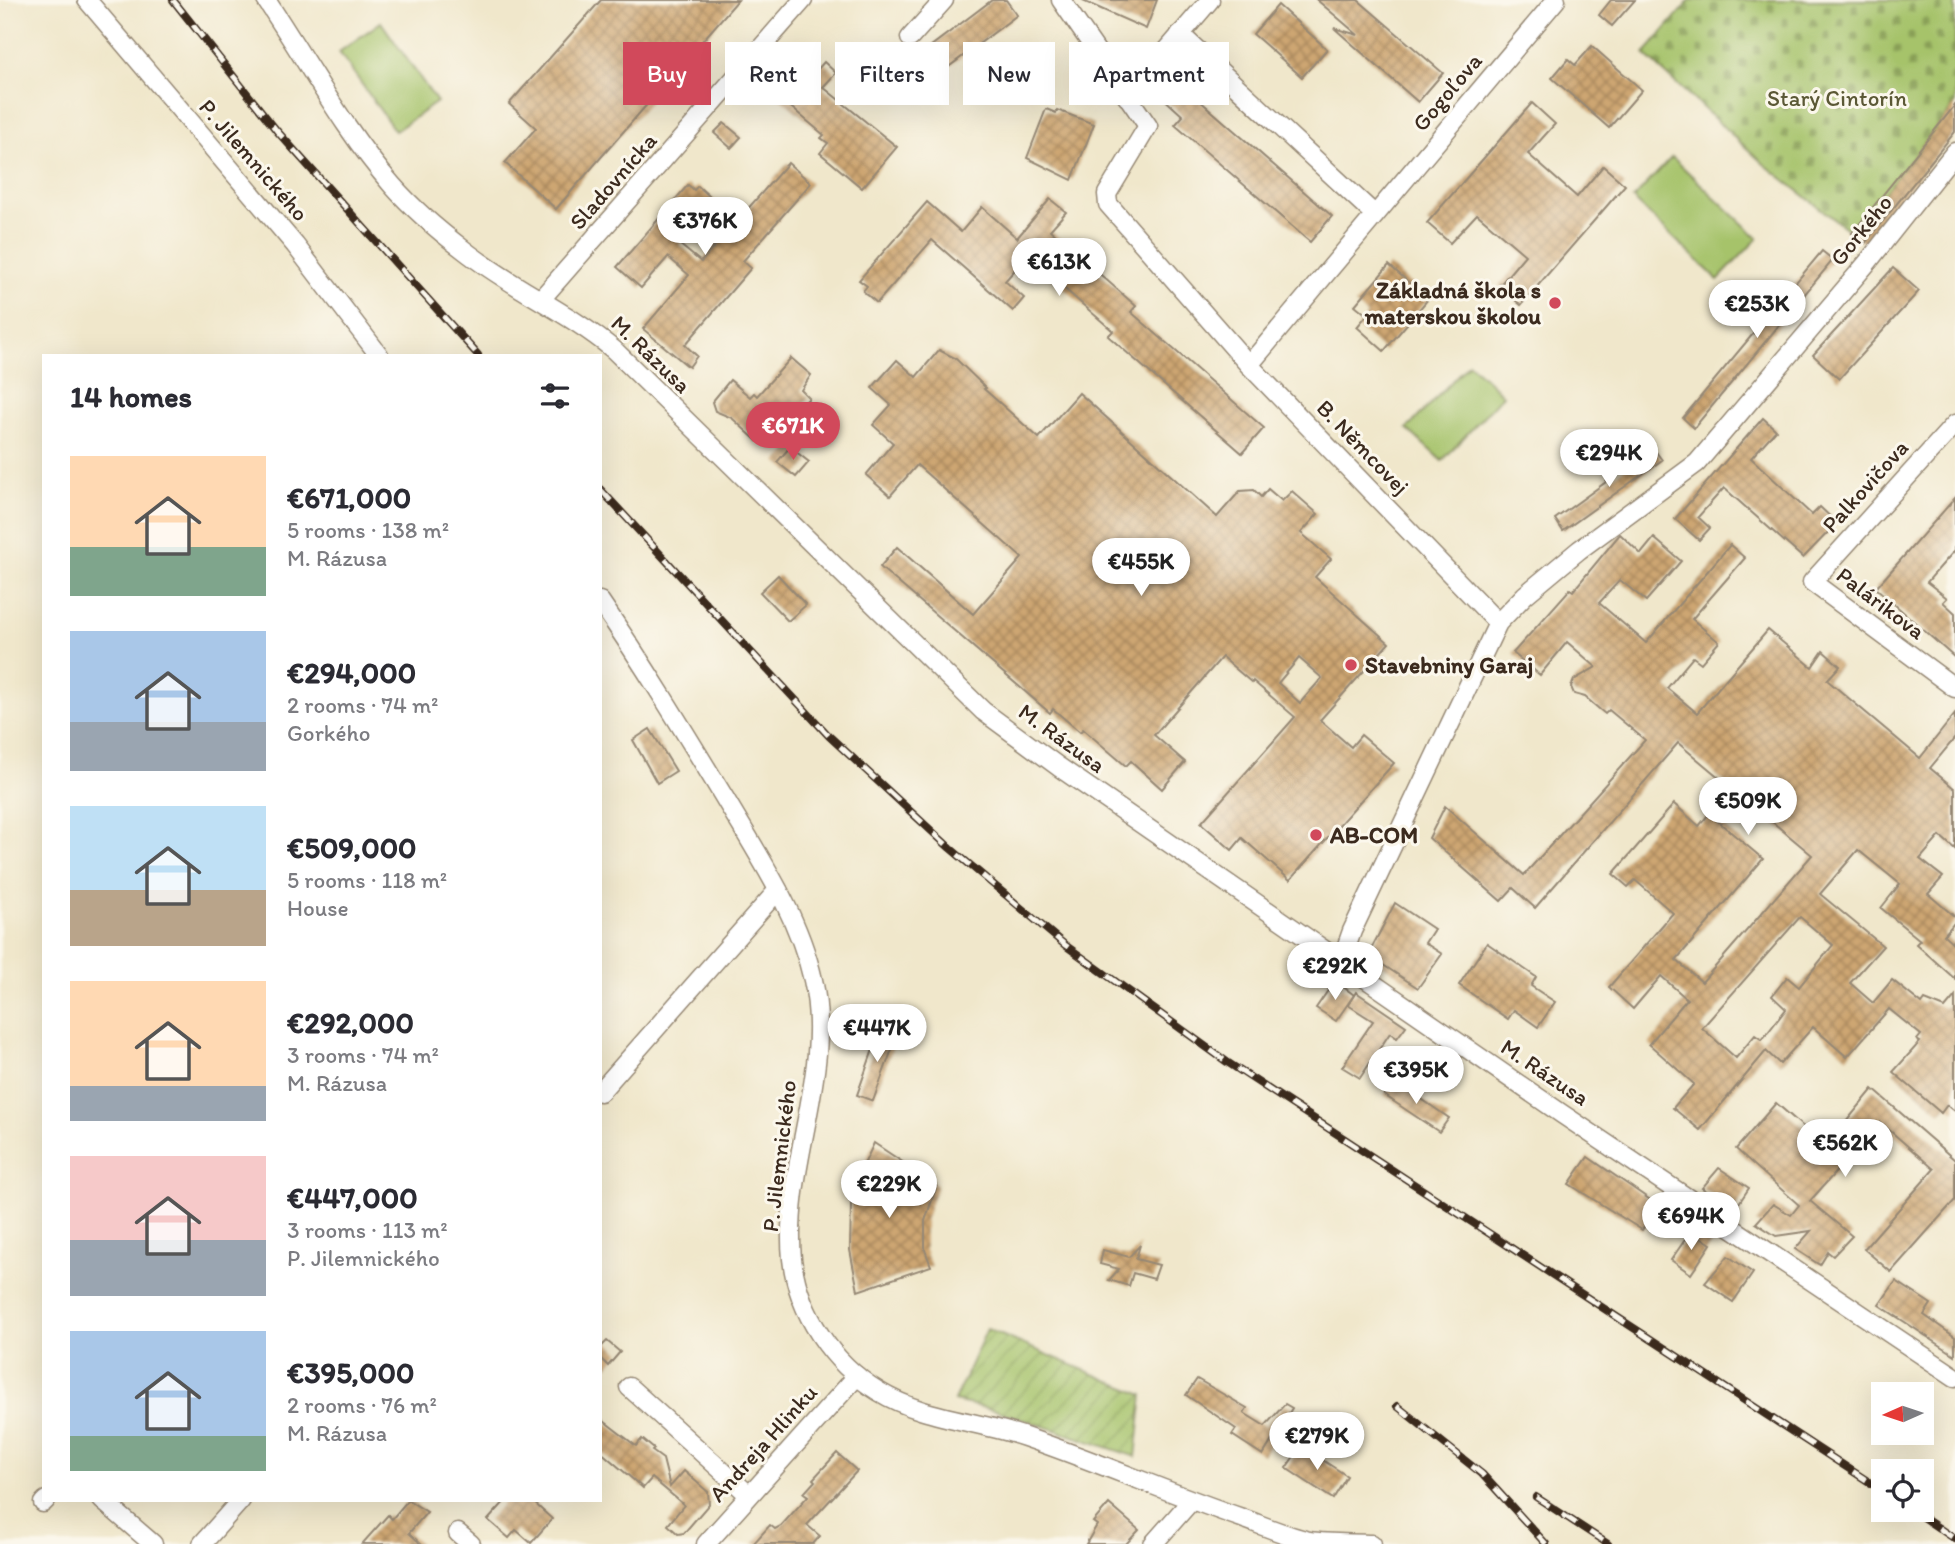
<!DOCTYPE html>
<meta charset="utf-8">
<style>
:root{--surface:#fff;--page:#f2f2f3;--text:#2b2b33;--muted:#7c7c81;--accent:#d1495b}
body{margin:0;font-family:Itim,sans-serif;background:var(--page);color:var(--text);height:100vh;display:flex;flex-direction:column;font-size:26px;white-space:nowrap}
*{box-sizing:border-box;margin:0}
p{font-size:23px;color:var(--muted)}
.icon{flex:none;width:38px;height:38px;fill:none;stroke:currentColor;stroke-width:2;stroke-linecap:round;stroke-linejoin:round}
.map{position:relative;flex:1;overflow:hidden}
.drawer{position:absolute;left:42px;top:354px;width:560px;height:1148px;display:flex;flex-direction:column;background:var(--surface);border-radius:0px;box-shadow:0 7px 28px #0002}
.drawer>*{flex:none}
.guide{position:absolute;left:623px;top:42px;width:665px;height:63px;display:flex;gap:14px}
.needle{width:46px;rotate:267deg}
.tools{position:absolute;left:1871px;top:1382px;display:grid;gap:14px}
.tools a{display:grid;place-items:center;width:63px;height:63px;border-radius:0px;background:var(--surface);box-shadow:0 7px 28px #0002;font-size:35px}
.price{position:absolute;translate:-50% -60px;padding:0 16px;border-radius:24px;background:#fff;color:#222;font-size:23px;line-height:46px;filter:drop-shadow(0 2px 4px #0008)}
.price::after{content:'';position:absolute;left:50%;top:42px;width:21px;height:16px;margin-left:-10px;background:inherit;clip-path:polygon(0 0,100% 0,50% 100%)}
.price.on{background:var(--accent);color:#fff}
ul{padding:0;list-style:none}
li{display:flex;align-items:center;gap:21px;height:175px;padding:0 28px}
li span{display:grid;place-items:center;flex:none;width:196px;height:140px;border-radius:0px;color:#555}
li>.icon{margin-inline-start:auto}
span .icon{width:84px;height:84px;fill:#fffc;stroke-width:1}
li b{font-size:30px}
h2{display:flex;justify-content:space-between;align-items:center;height:84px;padding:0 28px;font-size:30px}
.tag{padding:0 24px;border-radius:0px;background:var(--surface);box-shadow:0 7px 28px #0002;font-size:24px;line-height:63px}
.tag.on{background:var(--accent);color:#fff}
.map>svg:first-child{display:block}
.cemetery{fill:url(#cemetery-stones);stroke:#707644;stroke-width:2}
.park{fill:#a6c36b;stroke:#707644;stroke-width:2}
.garden{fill:url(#garden-furrows);stroke:#707644;stroke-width:2}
.building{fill:url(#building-cross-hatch);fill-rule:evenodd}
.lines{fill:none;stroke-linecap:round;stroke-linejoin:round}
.minor-casing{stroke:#968874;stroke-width:21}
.minor{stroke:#fff;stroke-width:18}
.rail-casing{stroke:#3b2a1e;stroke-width:8}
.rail{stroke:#fbf7ec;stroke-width:5;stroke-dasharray:16;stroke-linecap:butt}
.poi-dot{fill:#d1495b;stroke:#fbf7ec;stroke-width:2.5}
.labels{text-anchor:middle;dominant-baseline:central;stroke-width:6;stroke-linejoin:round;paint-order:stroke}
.street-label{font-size:23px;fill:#3b2a1e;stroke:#fbf7ec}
.park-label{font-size:23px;fill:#5b5835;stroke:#fbf7ec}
.poi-label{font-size:23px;font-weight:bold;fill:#3b2a1e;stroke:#fbf7ec;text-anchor:start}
</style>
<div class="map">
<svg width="1955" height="1544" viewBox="0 0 1955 1544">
<defs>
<pattern id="cemetery-stones" width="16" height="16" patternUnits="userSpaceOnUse" patternTransform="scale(1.75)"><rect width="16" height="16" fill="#a6c36b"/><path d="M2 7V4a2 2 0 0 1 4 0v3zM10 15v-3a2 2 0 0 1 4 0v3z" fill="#889f57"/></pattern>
<pattern id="garden-furrows" width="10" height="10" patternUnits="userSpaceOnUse" patternTransform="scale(1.75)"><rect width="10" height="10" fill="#a6c36b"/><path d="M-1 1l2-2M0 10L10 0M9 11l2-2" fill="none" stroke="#889f57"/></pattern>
<pattern id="building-cross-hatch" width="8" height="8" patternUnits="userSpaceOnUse" patternTransform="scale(1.75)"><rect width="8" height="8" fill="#cda672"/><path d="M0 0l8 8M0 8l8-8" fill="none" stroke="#a8875d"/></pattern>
</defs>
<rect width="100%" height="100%" fill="#fbf7ec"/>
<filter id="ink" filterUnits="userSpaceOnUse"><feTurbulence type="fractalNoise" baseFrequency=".0143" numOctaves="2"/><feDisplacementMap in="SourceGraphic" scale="14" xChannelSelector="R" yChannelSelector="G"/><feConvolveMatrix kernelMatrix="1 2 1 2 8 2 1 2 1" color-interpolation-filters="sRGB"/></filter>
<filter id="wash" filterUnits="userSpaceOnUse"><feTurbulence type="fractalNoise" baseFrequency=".00686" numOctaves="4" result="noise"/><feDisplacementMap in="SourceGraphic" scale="28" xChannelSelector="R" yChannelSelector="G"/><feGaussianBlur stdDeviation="1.57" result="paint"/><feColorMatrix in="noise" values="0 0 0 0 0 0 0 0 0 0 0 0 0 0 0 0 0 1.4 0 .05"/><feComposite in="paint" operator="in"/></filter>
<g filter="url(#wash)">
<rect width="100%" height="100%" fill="#f0e7cb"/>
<path class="cemetery" d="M1690,0H1955V105L1852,233L1764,164L1644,54Z"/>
<g class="park">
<path d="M381,22L437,102L395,131L339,52Z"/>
<path d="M1672,157L1758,238L1718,280L1633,199Z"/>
<path d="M1469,363L1503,395L1442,461L1407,429Z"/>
</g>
<path class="garden" d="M987,1329L1143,1395L1136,1457L995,1410L954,1401Z"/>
<g id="blocks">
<g class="building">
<path d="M601,0H738L556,209L505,163L536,128L509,104Z"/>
<path d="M992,0H1006L1017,15L938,75L922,53Z"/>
<path d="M1157,0L1146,29L1083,1V0Z"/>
<path d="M1317,0H1358L1443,73L1418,102L1334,28L1358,35Z"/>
<path d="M1611,0H1635L1612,26L1599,15Z"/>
<path d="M1278,5L1327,49L1302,77L1253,34Z"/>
<path d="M1592,46L1642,90L1609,128L1552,78L1568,59L1575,65Z"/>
<path d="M779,62L788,70L793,64L810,78L824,62L836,73L823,87L897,147L862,188L820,153L828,143L821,138L824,135L761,82Z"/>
<path d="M1175,79L1332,216L1310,242L1175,125L1183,116L1161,96Z"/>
<path d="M1532,103L1555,124L1528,154L1577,197L1603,166L1625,185L1521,305L1499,286L1525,255L1477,214L1450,243L1427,223Z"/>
<path d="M1955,105V132L1865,243L1852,233Z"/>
<path d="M1046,109L1056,113L1057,110L1094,124L1072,180L1027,158Z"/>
<path d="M724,123L741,137L731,148L714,133Z"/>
<path d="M788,163L811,183L743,261L751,268L685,345L697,356L689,367L643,329L689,275L668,257L641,288L617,267L688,185L694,190L698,186L716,202L679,244L701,262Z"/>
<path d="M1050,199L1066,212L1050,230L1136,306L1131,312L1264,428L1242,453L1108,336L1113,331L1027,256L1005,281L1024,298L1013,311L932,240L877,303L863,291L867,286L859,280L927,202L961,232L982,207L1017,238Z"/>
<path d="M1822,251L1833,260L1694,428L1683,418Z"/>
<path d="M1389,265L1428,299L1384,351L1357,327L1367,315L1355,305Z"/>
<path d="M1893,268L1919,291L1839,379L1813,355Z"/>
<path d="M939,350L955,358L986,388L984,389L1039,438L1079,393L1217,517L1240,491L1254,490L1261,497L1268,489L1282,501L1292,491L1318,514L1301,533L1331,559L1315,577L1389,643L1320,720L1351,747L1361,735L1394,763L1290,880L1242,838L1232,850L1201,823L1295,717L1253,681L1252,683L1222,657L1154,735L1185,762L1162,789L1131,761L1126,766L1083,729L1080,732L1053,709L1050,713L880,567L897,547L973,614L1022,558L917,465L890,496L866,475L893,443L873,425L891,405L872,388L897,360L916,377ZM1299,658L1322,678L1300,703L1278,683Z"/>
<path d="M791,358L811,375L801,390L809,398L783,427L775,420L757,441L732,418L715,411L712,402L730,380L750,397L754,393L757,396Z"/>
<path d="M1763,418L1776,430L1751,458L1812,515L1820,507L1837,523L1803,558L1724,488L1698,517L1710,528L1699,540L1675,519Z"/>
<path d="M790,447L809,462L796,477L777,462Z"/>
<path d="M1653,448L1662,460L1563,531L1555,519Z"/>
<path d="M1955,498V550L1927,582L1947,598L1943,602L1955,613V658L1876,588Z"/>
<path d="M1620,534L1641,554L1654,538L1681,561L1646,601L1620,580L1599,603L1646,643L1730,545L1745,558L1692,619L1719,642L1701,663L1693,657L1667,688L1697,713L1768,630L1812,667L1823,651L1840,666L1827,680L1920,758L1955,714V738L1930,768L1955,789V849L1940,836L1920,859L1943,877L1928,894L1955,917V922L1944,935L1955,945V979L1916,944L1920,940L1881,908L1900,884L1858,850L1820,894L1883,946L1850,983L1873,1003L1892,980L1922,1004L1925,1000L1945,1008L1955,996V1111L1947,1105L1941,1113L1893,1072L1920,1042L1917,1040L1921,1035L1889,1009L1847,1057L1813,1027L1780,1064L1766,1051L1700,1130L1673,1108L1694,1084L1649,1044L1687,999L1661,976L1633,1009L1609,987L1673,913L1635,880L1628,887L1613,874L1674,804L1699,826L1709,814L1763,859L1676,960L1702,982L1812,855L1678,743L1535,908L1513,888L1501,901L1429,838L1445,806L1524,875L1645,740L1609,710L1605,714L1585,697L1574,694L1571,687L1574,680L1596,667L1567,642L1540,675L1513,653L1570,589L1573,591ZM1800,917L1833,945L1799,987L1787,977L1772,996L1786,1009L1762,1040L1755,1035L1736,1058L1702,1028Z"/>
<path d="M778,575L806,605L788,621L760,592Z"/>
<path d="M650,729L676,771L657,783L633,740Z"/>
<path d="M1395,903L1434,929L1425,943L1442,954L1418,988L1368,955Z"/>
<path d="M1487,943L1536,977L1531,986L1555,1002L1538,1027L1514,1010L1508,1019L1459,985Z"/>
<path d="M1331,986L1339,991L1342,986L1354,995L1336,1021L1316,1008Z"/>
<path d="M1356,992L1406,1026L1397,1038L1390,1033L1360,1078L1342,1067L1373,1021L1348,1005Z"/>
<path d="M881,1027L898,1033L873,1101L857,1095Z"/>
<path d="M1394,1080L1449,1118L1439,1132L1384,1095Z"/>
<path d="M1873,1089L1955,1160V1200L1891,1272L1864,1249L1934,1169L1880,1122L1810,1201L1852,1236L1833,1256L1828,1252L1820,1265L1795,1249L1811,1231L1776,1236L1756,1223L1773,1204L1791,1215L1799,1205L1736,1149L1776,1103L1807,1130L1814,1122L1832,1139Z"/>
<path d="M874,1143L937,1185L925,1221V1250L931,1266L858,1291L850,1250L851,1204L859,1175Z"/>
<path d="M1588,1157L1659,1206L1642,1230L1569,1184Z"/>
<path d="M1719,1168L1749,1188L1735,1209L1702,1188Z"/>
<path d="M1691,1231L1711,1244L1691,1274L1671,1260Z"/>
<path d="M1140,1245L1136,1259L1159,1265L1154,1279L1133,1273L1129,1286L1109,1280L1119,1269L1100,1264L1103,1250L1129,1257Z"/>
<path d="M1728,1256L1753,1273L1733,1302L1705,1283Z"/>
<path d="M1896,1281L1931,1304L1924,1315L1955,1337V1355L1879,1305Z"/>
<path d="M607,1341L620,1352L608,1366L600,1358V1348Z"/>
<path d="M1197,1379L1247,1408L1244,1413L1265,1426L1285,1404L1292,1408L1263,1455L1232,1435L1236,1429L1186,1395Z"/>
<path d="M600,1418L636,1446L642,1439L654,1449L652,1451L663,1459L670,1487L684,1471L708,1492L709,1504L684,1533L678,1534L668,1525L684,1505L652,1478L643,1488L600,1451Z"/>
<path d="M1301,1446L1347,1476L1333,1499L1286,1468Z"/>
<path d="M837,1453L857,1471L807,1525L820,1536L813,1544H753L770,1525L775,1529L781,1526L808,1496L804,1493L815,1481L813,1479Z"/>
<path d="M408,1500L427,1512L409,1533L421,1544H362L388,1515L392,1519Z"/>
<path d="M506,1500H531L552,1519L531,1543L516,1530L509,1538L488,1520Z"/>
<path d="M1109,1504L1139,1530L1126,1544H1086L1097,1525L1093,1522Z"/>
</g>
</g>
</g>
<g filter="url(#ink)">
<use href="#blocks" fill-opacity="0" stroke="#968874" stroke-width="2"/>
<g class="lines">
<defs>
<g id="minor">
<path d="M87,0L295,245L379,355"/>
<path d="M266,0C307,61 344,130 392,185C413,209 439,231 464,250C512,288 567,311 614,350L983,711L1059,767L1562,1114L1955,1377"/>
<path d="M1061,0L1148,126L1107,194L1108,204L1249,365L1498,623"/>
<path d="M1180,34L1375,215"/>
<path d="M910,38L944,0"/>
<path d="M1127,97L1210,0"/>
<path d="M542,298L803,0"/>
<path d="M1249,365L1556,0"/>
<path d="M1955,424L1812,582L1955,688"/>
<path d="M600,601C644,665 684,731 724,797C758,855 798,913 813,980C834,1072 783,1166 792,1259C798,1313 832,1363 878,1391C923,1419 976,1420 1025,1437C1098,1462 1169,1493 1242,1518C1264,1526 1287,1536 1309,1541C1329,1544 1352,1543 1372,1544"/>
<path d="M1341,962L1352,931L1498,623L1525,595L1579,550L1697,463L1867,263L1955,152"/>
<path d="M600,1092L778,890"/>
<path d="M629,1387L749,1495"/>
<path d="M102,1500L153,1544"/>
<path d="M43,1503L46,1500"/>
<path d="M458,1533L471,1544"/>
<path d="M202,1544L241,1500"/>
<path d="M706,1544L857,1376"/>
<path d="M1153,1544L1191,1501"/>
</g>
</defs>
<use href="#minor" class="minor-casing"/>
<use href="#minor" class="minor"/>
<defs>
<g id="rail">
<path d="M173,0L277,131L478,355"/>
<path d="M600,489L829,736L950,848L1065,945L1227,1062L1883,1491"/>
<path d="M1397,1406L1482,1474L1546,1544"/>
<path d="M1536,1497L1608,1544"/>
<path d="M1912,1510L1955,1539"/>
</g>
</defs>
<use href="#rail" class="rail-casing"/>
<use href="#rail" class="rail"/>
</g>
</g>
<g class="poi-dot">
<circle cx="1555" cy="303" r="7"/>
<circle cx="1351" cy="665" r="7"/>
<circle cx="1316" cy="835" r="7"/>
</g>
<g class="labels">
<g class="street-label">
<text transform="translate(1447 92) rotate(-50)">Gogoľova</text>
<text transform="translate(254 160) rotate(49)">P. Jilemnického</text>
<text transform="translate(613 181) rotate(-49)">Sladovnícka</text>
<text transform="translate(1861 230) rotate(-51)">Gorkého</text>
<text transform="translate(651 354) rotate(44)">M. Rázusa</text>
<text transform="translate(1363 447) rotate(46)">B. Němcovej</text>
<text transform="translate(1865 486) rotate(-48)">Palkovičova</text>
<text transform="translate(1881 603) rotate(37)">Palárikova</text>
<text transform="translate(1062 738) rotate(36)">M. Rázusa</text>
<text transform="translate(1545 1072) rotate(34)">M. Rázusa</text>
<text transform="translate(779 1156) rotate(-83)">P. Jilemnického</text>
<text transform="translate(763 1443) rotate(-48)">Andreja Hlinku</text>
</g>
<g class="park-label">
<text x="1837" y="98">Starý Cintorín</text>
</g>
<g class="poi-label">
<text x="1541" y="290" text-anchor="end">Základná škola s<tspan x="1541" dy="26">materskou školou</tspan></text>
<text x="1365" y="665">Stavebniny Garaj</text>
<text x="1330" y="835">AB-COM</text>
</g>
</g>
</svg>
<div class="tools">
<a><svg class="needle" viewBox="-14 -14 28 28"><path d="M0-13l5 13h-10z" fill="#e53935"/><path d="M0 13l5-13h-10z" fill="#7c7c81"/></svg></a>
<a><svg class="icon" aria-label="locate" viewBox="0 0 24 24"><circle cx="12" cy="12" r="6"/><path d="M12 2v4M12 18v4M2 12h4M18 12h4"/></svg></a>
</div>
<b class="price" style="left:705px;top:257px">€376K</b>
<b class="price" style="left:1059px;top:298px">€613K</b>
<b class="price" style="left:1757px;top:340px">€253K</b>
<b class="price on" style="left:793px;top:462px">€671K</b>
<b class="price" style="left:1609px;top:489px">€294K</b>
<b class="price" style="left:1141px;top:598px">€455K</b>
<b class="price" style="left:1748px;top:837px">€509K</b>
<b class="price" style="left:1335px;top:1002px">€292K</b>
<b class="price" style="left:877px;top:1064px">€447K</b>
<b class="price" style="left:1416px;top:1106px">€395K</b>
<b class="price" style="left:1845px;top:1179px">€562K</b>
<b class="price" style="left:889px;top:1220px">€229K</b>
<b class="price" style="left:1691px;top:1252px">€694K</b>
<b class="price" style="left:1317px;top:1472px">€279K</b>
<div class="guide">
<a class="tag on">Buy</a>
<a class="tag">Rent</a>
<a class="tag">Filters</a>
<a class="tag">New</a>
<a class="tag">Apartment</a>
</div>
<section class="drawer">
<h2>14 homes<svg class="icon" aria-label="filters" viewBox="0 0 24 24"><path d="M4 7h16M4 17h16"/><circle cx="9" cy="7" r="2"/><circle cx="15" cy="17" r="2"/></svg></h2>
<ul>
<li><span style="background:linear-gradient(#ffd9b3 65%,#7fa58c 0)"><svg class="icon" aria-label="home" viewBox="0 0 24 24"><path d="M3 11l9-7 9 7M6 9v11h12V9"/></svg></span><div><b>€671,000</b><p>5 rooms · 138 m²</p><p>M. Rázusa</p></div></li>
<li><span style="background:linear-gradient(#a9c7e8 65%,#9aa5b1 0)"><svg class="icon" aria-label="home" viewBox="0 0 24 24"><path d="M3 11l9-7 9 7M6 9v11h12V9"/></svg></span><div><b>€294,000</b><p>2 rooms · 74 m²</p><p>Gorkého</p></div></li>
<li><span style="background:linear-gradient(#bfe0f5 60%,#b9a48a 0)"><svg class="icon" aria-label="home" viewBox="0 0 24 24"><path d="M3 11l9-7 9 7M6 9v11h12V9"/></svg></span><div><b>€509,000</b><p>5 rooms · 118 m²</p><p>House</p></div></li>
<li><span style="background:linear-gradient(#ffd9b3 75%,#9aa5b1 0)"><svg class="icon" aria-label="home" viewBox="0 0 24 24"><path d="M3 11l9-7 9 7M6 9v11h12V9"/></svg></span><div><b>€292,000</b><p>3 rooms · 74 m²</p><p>M. Rázusa</p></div></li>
<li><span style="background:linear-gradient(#f6c9c9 60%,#9aa5b1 0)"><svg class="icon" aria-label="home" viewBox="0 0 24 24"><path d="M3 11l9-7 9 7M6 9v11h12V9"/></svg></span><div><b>€447,000</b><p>3 rooms · 113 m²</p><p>P. Jilemnického</p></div></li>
<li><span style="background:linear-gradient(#a9c7e8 75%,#7fa58c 0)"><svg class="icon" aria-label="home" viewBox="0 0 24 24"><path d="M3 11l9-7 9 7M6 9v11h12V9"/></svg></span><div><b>€395,000</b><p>2 rooms · 76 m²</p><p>M. Rázusa</p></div></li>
</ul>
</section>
</div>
